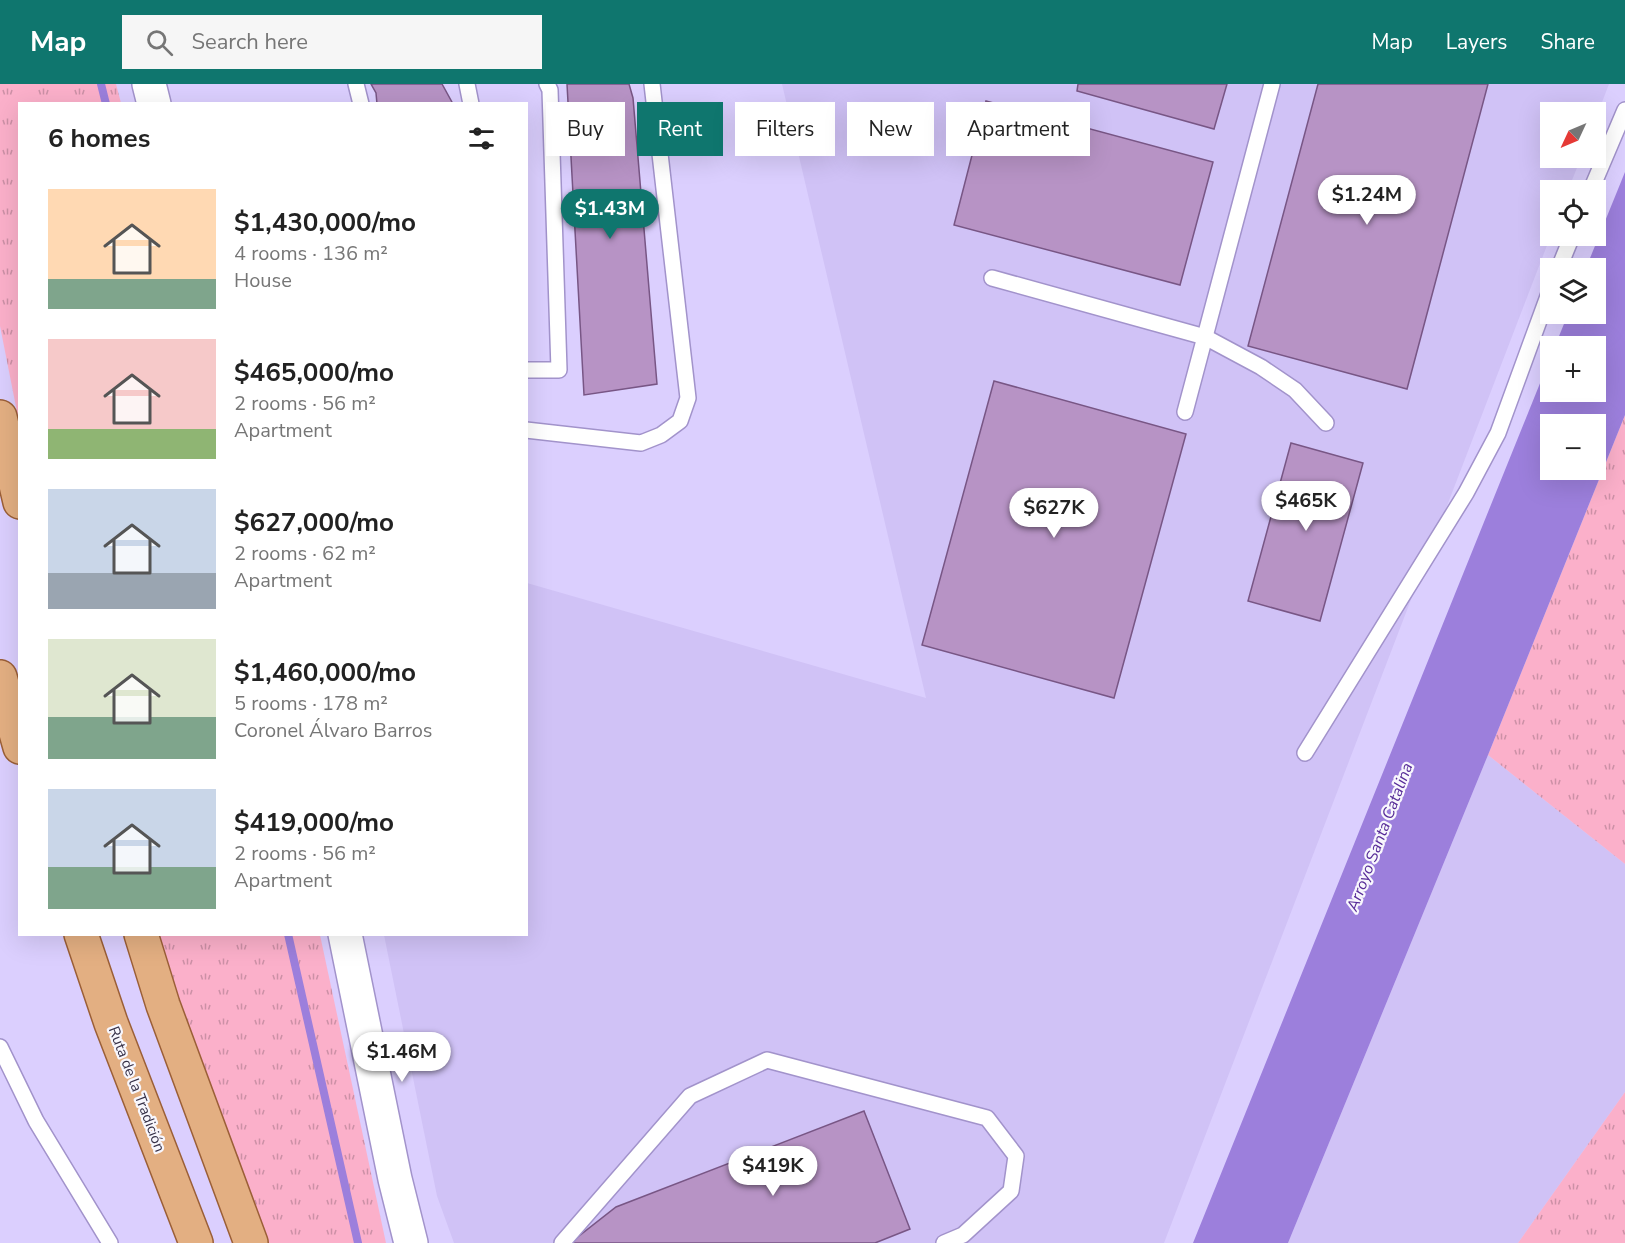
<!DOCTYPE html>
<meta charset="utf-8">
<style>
:root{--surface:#fff;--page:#f6f6f6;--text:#222;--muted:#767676;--accent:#0f766e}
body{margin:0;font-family:"Nunito Sans",sans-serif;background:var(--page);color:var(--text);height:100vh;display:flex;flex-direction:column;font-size:22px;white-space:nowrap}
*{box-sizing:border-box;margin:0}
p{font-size:20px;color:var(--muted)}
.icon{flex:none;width:33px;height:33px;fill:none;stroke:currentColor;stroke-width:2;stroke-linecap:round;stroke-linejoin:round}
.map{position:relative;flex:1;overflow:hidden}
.sheet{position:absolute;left:18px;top:18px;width:510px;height:834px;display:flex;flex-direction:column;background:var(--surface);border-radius:0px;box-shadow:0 6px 24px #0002}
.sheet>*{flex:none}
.guide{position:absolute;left:546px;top:18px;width:570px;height:54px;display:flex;gap:12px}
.needle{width:39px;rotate:226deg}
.fabs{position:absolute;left:1540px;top:18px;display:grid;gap:12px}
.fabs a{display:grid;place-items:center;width:66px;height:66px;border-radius:0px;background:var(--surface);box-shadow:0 6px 24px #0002;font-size:30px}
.price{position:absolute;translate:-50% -51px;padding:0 14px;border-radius:21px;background:#fff;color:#222;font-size:20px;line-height:39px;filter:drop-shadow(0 2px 3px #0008)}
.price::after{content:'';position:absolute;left:50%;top:36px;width:18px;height:14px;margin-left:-9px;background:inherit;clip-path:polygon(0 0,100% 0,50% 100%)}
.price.on{background:var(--accent);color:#fff}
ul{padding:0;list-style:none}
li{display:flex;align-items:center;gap:18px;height:150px;padding:0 30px}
li span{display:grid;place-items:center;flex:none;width:168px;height:120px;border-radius:0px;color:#555}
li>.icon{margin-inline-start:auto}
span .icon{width:72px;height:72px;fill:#fffc;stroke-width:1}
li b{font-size:26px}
h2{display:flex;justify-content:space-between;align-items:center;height:72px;padding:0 30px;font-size:26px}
.tag{padding:0 21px;border-radius:0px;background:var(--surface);box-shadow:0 6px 24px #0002;font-size:21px;line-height:54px}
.tag.on{background:var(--accent);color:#fff}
header{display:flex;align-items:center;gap:36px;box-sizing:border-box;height:84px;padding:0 30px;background:var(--accent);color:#fff}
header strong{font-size:28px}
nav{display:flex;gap:33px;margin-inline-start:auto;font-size:21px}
.search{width:420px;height:54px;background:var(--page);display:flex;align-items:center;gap:15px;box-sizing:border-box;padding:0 21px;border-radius:0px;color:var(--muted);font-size:22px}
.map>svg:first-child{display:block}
.built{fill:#d0c2f6}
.grass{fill:url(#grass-tufts)}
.water{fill:#9c7fdc;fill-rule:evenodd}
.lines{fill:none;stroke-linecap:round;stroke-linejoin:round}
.stream{stroke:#9c7fdc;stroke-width:8}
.building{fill:#b793c5;stroke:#785685;stroke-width:1.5}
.service-casing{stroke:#a293cb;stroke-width:18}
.secondary-casing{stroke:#a293cb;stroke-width:36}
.primary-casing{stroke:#9b5f37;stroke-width:36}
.service{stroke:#fff;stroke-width:15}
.secondary{stroke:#fff;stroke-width:33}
.primary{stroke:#e3af82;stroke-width:33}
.labels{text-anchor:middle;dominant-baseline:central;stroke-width:4.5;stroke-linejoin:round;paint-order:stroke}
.street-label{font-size:15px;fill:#363047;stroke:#f8f7fd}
.water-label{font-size:16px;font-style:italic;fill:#572c98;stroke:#f8f7fd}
</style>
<header>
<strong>Map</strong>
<div class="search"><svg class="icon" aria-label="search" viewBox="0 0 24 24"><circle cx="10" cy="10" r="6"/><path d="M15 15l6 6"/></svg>Search here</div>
<nav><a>Map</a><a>Layers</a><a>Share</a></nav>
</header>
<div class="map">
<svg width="1625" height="1159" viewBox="0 0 1625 1159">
<defs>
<pattern id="grass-tufts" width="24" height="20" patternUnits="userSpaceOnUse" patternTransform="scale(1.5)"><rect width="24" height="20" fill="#fbb0ca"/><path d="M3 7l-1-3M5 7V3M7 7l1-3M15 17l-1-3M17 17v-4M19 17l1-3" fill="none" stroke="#cc90a6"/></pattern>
</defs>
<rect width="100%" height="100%" fill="#dbcffe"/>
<g class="built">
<path d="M782,0H1609L1596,34V28H1551V74H1581L1568,106H1551V151L1164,1159H454L437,1112L384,851L526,850L527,499L926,614Z"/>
<path d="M1488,671L1625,780V1008L1518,1159H1288Z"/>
</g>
<g class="grass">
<path d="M0,0H116L121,19L20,20L19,338L0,242Z"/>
<path d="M1625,331V780L1488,671Z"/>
<path d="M156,851H320L386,1159H268L179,920Z"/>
<path d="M1625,1008V1159H1518Z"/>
</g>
<path class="water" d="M1625,88V331L1488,671L1288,1159H1193L1551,272V308H1596V262H1555L1568,230H1596V184H1586ZM1551,340H1596V386H1551Z"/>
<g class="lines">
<g class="stream">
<path d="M101,0L106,20"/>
<path d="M288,850L358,1159"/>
</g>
</g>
<g class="building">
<path d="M371,0H442L453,20H377L376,9Z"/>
<path d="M567,0H629L633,14L657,300L584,311Z"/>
<path d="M1078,0H1227L1214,45L1077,7Z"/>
<path d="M1318,0H1488L1407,305L1248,262Z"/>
<path d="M986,17L1213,78L1180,201L954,141Z"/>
<path d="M994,297L1186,350L1114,614L922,561Z"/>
<path d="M1291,359L1363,379L1320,537L1248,517Z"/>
<path d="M864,1027L910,1145L875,1159H570L616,1123Z"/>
</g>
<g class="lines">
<defs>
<g id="service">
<path d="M356,0L361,20"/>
<path d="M467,0L471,20"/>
<path d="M1591,106L1625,26"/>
<path d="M1559,184L1572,152"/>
<path d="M992,194L1205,253L1261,283L1295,306L1326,339"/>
<path d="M526,286H559L550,6L547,0"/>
<path d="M1185,328L1272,0"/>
<path d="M526,346L641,359L661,351L680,337L688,314L652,0"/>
<path d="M1305,669L1466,409L1498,349L1551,204"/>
<path d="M0,963L36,1037L110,1159"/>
<path d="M562,1159L690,1012L767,976L987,1034L1016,1072L1011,1107L963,1151L944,1159"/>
</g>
<g id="secondary">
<path d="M149,0L154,20"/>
<path d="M345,850L395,1095L411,1159"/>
</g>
<g id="primary">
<path d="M0,333L20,418"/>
<path d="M0,593L20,663"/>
<path d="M81,850L111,939L196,1159"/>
<path d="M141,850L163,921L251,1159"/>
</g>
</defs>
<use href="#service" class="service-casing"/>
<use href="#secondary" class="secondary-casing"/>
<use href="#primary" class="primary-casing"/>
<use href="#service" class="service"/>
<use href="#secondary" class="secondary"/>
<use href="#primary" class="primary"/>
</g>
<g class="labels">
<g class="street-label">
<text transform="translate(137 1005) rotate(69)">Ruta de la Tradición</text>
</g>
<g class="water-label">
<text transform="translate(1380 753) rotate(-69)">Arroyo Santa Catalina</text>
</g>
</g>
</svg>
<div class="fabs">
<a><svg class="needle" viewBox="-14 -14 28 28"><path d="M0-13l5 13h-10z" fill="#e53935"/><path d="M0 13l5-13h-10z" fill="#767676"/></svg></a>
<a><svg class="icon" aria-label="locate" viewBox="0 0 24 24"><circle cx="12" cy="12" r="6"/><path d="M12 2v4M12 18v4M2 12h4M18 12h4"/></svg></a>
<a><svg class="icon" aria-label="layers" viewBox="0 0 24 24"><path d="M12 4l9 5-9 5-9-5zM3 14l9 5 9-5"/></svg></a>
<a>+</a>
<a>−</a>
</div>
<b class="price" style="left:1367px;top:142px">$1.24M</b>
<b class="price on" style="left:610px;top:156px">$1.43M</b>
<b class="price" style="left:1306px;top:448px">$465K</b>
<b class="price" style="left:1054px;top:455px">$627K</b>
<b class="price" style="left:402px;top:999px">$1.46M</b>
<b class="price" style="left:773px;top:1113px">$419K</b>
<div class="guide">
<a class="tag">Buy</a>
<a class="tag on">Rent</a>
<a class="tag">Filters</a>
<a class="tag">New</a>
<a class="tag">Apartment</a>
</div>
<section class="sheet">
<h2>6 homes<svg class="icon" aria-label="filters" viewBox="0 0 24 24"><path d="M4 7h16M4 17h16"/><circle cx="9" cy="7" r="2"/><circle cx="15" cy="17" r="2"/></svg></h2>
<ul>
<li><span style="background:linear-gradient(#ffd9b3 75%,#7fa58c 0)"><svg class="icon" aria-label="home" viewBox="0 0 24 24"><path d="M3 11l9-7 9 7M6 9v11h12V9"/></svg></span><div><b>$1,430,000/mo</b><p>4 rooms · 136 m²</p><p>House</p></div></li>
<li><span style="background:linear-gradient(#f6c9c9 75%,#8fb573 0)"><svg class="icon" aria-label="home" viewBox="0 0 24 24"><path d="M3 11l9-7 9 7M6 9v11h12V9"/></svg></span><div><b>$465,000/mo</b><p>2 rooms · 56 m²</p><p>Apartment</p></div></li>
<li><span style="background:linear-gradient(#c9d6e8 70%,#9aa5b1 0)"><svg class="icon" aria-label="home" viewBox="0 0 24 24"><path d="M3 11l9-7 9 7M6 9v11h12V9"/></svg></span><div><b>$627,000/mo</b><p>2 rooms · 62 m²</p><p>Apartment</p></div></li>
<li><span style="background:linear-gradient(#dfe7d0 65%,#7fa58c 0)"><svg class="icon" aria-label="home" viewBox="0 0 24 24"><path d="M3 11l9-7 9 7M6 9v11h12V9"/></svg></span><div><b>$1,460,000/mo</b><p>5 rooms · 178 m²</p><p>Coronel Álvaro Barros</p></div></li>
<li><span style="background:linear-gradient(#c9d6e8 65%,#7fa58c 0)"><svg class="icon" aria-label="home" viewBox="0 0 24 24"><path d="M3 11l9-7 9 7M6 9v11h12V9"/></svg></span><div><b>$419,000/mo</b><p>2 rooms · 56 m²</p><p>Apartment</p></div></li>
</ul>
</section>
</div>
